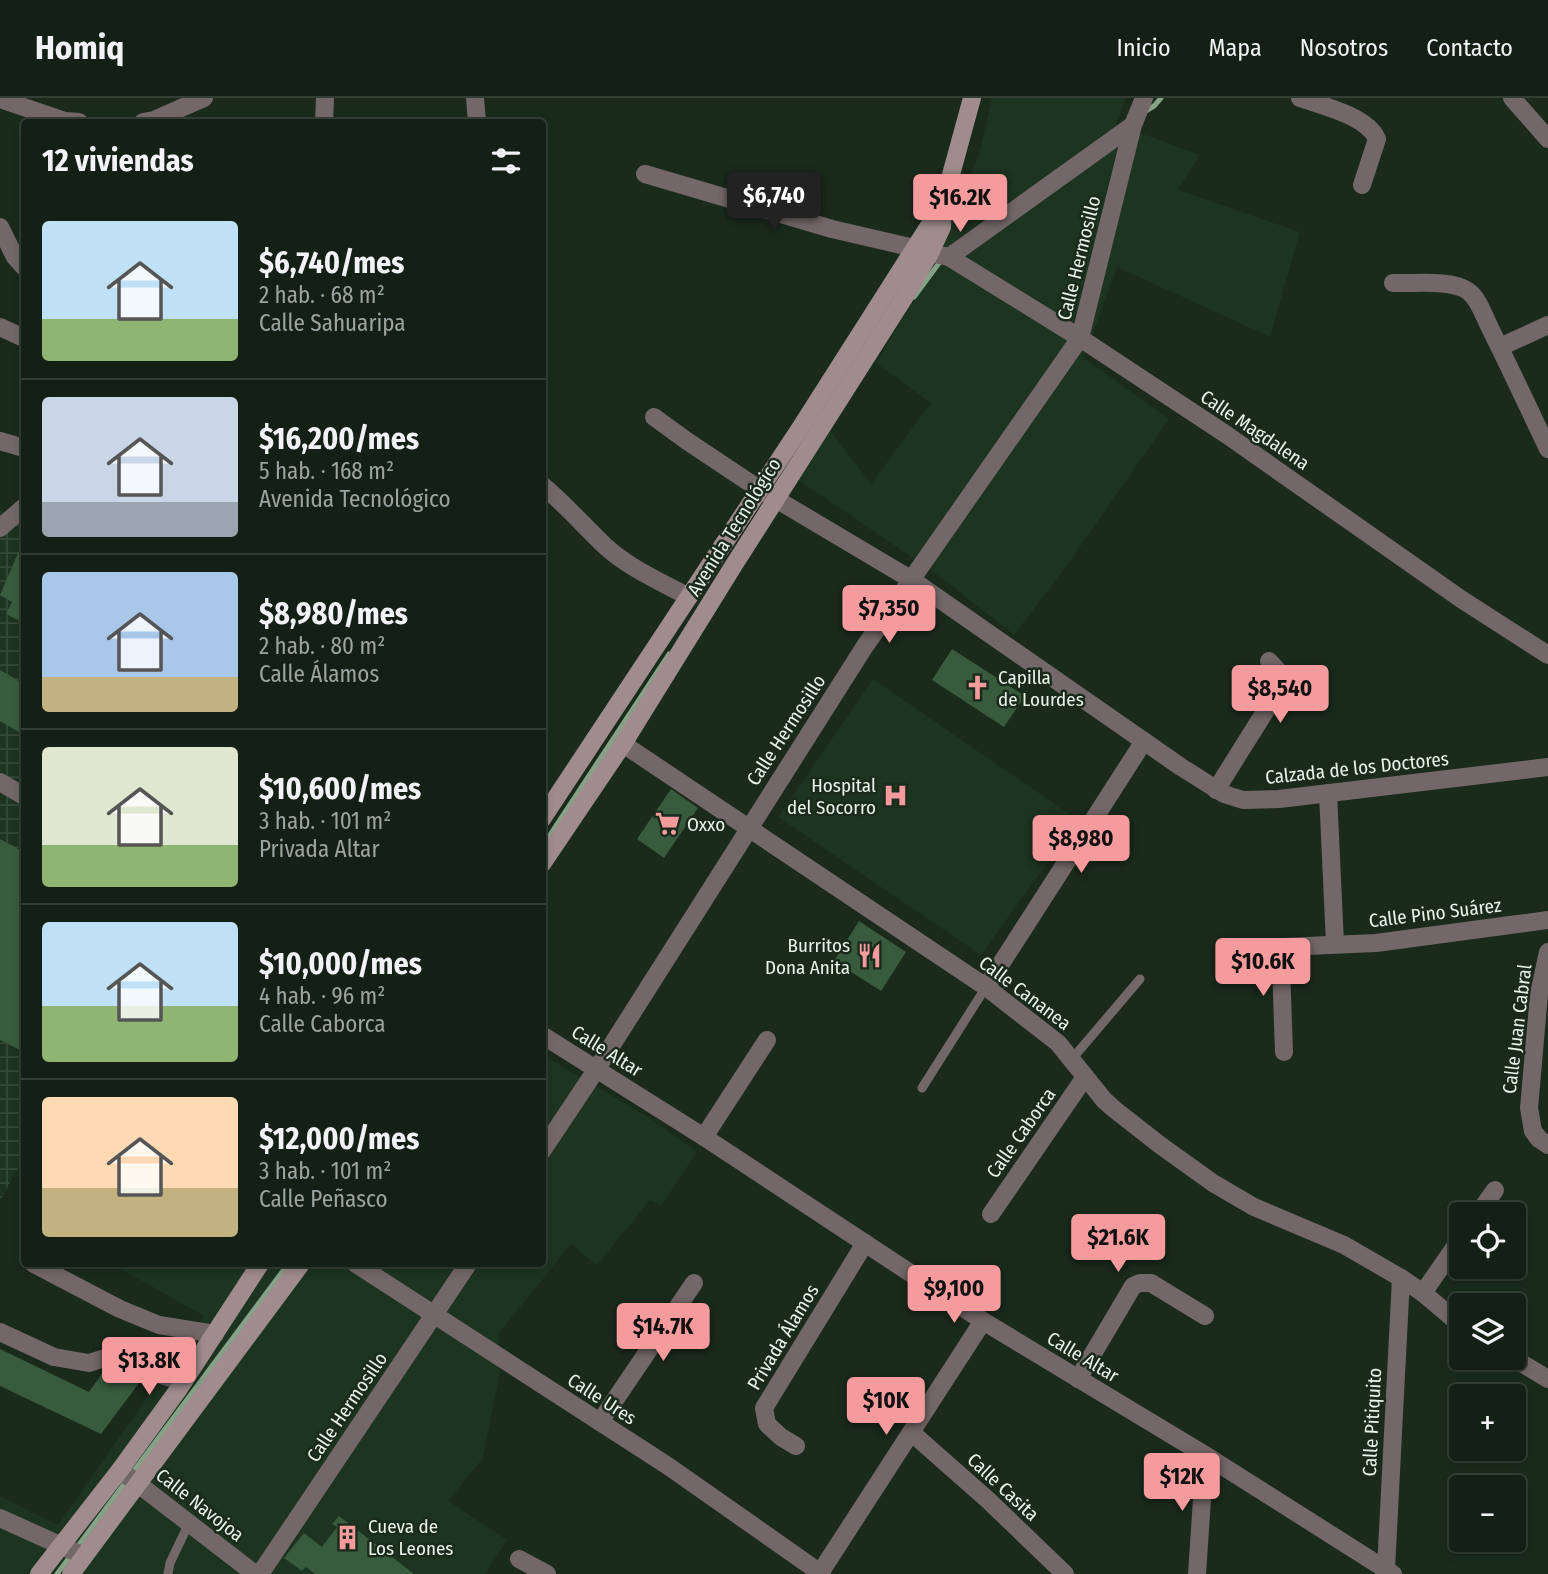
<!DOCTYPE html>
<html lang="es">
<meta charset="utf-8">
<style>
:root{--surface:#142015;--page:#1d281e;--text:#f1f3f6;--muted:#9da3a0;--line:#333e34;--accent:#f59b9d}
body{margin:0;font-family:"Fira Sans Condensed",sans-serif;background:var(--page);color:var(--text);height:100vh;display:flex;flex-direction:column;font-size:26px;white-space:nowrap}
*{box-sizing:border-box;margin:0}
p{font-size:23px;color:var(--muted)}
.icon{flex:none;width:38px;height:38px;fill:none;stroke:currentColor;stroke-width:2;stroke-linecap:round;stroke-linejoin:round}
.map{position:relative;flex:1;overflow:hidden}
.details{position:absolute;left:21px;top:21px;width:525px;height:1148px;display:flex;flex-direction:column;background:var(--surface);border-radius:7px;box-shadow:0 4px 10px #0003,0 0 0 2px var(--line)}
.details>*{flex:none}
.fabs{position:absolute;left:1449px;top:1104px;display:grid;gap:14px}
.fabs a{display:grid;place-items:center;width:77px;height:77px;border-radius:7px;background:var(--surface);box-shadow:0 4px 10px #0003,0 0 0 2px var(--line);font-size:35px}
.price{position:absolute;translate:-50% -60px;padding:0 16px;border-radius:7px;background:var(--accent);color:#111;font-size:23px;line-height:46px;filter:drop-shadow(0 2px 4px #0008)}
.price::after{content:'';position:absolute;left:50%;top:42px;width:21px;height:16px;margin-left:-10px;background:inherit;clip-path:polygon(0 0,100% 0,50% 100%)}
.price.on{background:#222;color:#fff}
ul{padding:0;list-style:none}
li{display:flex;align-items:center;gap:21px;height:175px;padding:0 21px}
li+li{border-top:2px solid var(--line)}
li span{display:grid;place-items:center;flex:none;width:196px;height:140px;border-radius:7px;color:#555}
li>.icon{margin-inline-start:auto}
span .icon{width:84px;height:84px;fill:#fffc;stroke-width:1}
li b{font-size:30px}
h2{display:flex;justify-content:space-between;align-items:center;height:84px;padding:0 21px;font-size:30px}
header{display:flex;align-items:center;gap:42px;box-sizing:border-box;height:98px;padding:0 35px;background:var(--surface);border-bottom:2px solid var(--line)}
header strong{font-size:33px}
nav{display:flex;gap:38px;margin-inline-start:auto;font-size:24px}
.map>svg:first-child{display:block}
.built{fill:#1d3421}
.industrial{fill:url(#industrial-grid)}
.lines{fill:none;stroke-linecap:round;stroke-linejoin:round}
.stream{stroke:#85a288;stroke-width:5}
.building{fill:#385b3d}
.service{stroke:#746767;stroke-width:9}
.minor{stroke:#746767;stroke-width:18}
.secondary{stroke:#a08c8c;stroke-width:18}
.labels{text-anchor:middle;dominant-baseline:central;stroke-width:5;stroke-linejoin:round;paint-order:stroke}
.street-label{font-size:19px;fill:#e8f3e9;stroke:#1a2b1c}
.poi-label{font-size:19px;fill:#e8f3e9;stroke:#1a2b1c;text-anchor:start}
</style>
<header>
<strong>Homiq</strong>
<nav><a>Inicio</a><a>Mapa</a><a>Nosotros</a><a>Contacto</a></nav>
</header>
<div class="map">
<svg width="1548" height="1476" viewBox="0 0 1548 1476">
<defs>
<pattern id="industrial-grid" width="8" height="8" patternUnits="userSpaceOnUse" patternTransform="scale(1.75)"><rect width="8" height="8" fill="#1d3421"/><path d="M0 4h8M4 0v8" fill="none" stroke="#334836"/></pattern>
</defs>
<rect width="100%" height="100%" fill="#1a2b1c"/>
<g class="built">
<path d="M992,0H1126L1116,26L1200,57L1178,92L1300,134L1270,239L1117,169L1084,260L1169,321L1068,466L1014,537L942,480L797,381L830,332L871,386L931,305L876,265L932,173L980,53Z"/>
<path d="M873,581L1078,722L981,857L778,719Z"/>
<path d="M543,957L650,1020L697,1054L661,1108L650,1102L597,1167L571,1146L499,1235L500,1275L483,1360L448,1403L507,1442L485,1476H0V1398L58,1427L204,1218L112,1166H542Z"/>
</g>
<path class="industrial" d="M0,413L24,426V1060L0,1103Z"/>
<g class="lines">
<g class="stream">
<path d="M1144,14L1154,8L1161,0"/>
<path d="M914,199L942,161"/>
<path d="M542,749L669,556"/>
<path d="M57,1476L288,1166"/>
</g>
</g>
<g class="building">
<path d="M24,441V525L6,516L12,504L0,497Z"/>
<path d="M952,551L1025,598L1004,629L932,582Z"/>
<path d="M0,572L24,586V637L0,623Z"/>
<path d="M671,691L698,710L664,760L637,741Z"/>
<path d="M0,741L24,754V954L0,942Z"/>
<path d="M859,823L906,854L881,893L834,863Z"/>
<path d="M0,1251L89,1294L112,1261L142,1281L101,1336L0,1288Z"/>
<path d="M339,1418L414,1476H315L306,1469L302,1473L284,1460L304,1435L322,1449L337,1429L332,1426Z"/>
</g>
<g class="lines">
<g class="service">
<path d="M1072,961L1140,881"/>
<path d="M922,990L986,889"/>
<path d="M168,1476L170,1465L189,1425"/>
</g>
<g class="minor">
<path d="M475,0L477,24"/>
<path d="M1300,0C1323,8 1367,18 1377,41L1362,87"/>
<path d="M1512,0L1548,41"/>
<path d="M0,1L65,23L79,24"/>
<path d="M143,24L154,22L204,0"/>
<path d="M324,24L325,0"/>
<path d="M645,76L832,131L914,150"/>
<path d="M0,129L15,159L24,169"/>
<path d="M930,155L949,159L1080,240L1227,337L1461,501L1548,557"/>
<path d="M949,159L1133,27"/>
<path d="M1393,185C1413,186 1452,181 1468,193C1479,201 1484,218 1490,230C1510,270 1529,311 1548,351"/>
<path d="M0,229L24,240"/>
<path d="M1500,249L1548,227"/>
<path d="M654,319L687,343L759,391L912,482L1181,669L1224,696L1243,702L1279,701L1548,669"/>
<path d="M0,343L24,350"/>
<path d="M542,387C565,406 584,428 605,448C629,470 661,484 689,499"/>
<path d="M0,430L24,409"/>
<path d="M623,646L986,889L1058,945L1104,1002L1114,1011L1160,1047L1213,1085L1254,1109L1344,1147L1401,1180L1423,1195L1461,1227"/>
<path d="M0,684L24,698"/>
<path d="M1216,692L1266,612L1279,586L1281,580V576L1269,563"/>
<path d="M1328,695L1335,846"/>
<path d="M1548,854L1539,896L1529,1010L1533,1033L1539,1041L1548,1047"/>
<path d="M986,889L1144,643"/>
<path d="M542,937L704,1039L983,1223L1205,1357L1393,1476"/>
<path d="M1284,954L1281,868L1284,849L1376,845L1548,822"/>
<path d="M704,1039L767,942"/>
<path d="M542,1053L596,972L865,548L1080,240L1133,27L1144,0"/>
<path d="M991,1116L1085,979"/>
<path d="M1478,1116L1495,1092"/>
<path d="M34,1166L120,1211L159,1227L215,1236"/>
<path d="M356,1166L668,1368L822,1476"/>
<path d="M1423,1195L1461,1140"/>
<path d="M0,1234L54,1259L89,1265L111,1258L119,1259L145,1272L183,1284"/>
<path d="M1513,1260L1548,1281"/>
<path d="M1078,1281L1133,1188L1140,1185H1151L1205,1218"/>
<path d="M600,1324L694,1185"/>
<path d="M912,1335L988,1402L1065,1476"/>
<path d="M796,1348L781,1339L767,1326L764,1310L865,1145"/>
<path d="M120,1372L255,1476"/>
<path d="M0,1420L84,1458"/>
<path d="M519,1461L547,1476"/>
<path d="M1386,1471L1401,1180"/>
<path d="M820,1475L983,1223"/>
<path d="M260,1476L468,1166"/>
<path d="M1197,1476L1205,1357"/>
</g>
<g class="secondary">
<path d="M542,721L801,329L941,109"/>
<path d="M542,766L623,646L732,470L904,200L930,155L942,129L943,106L972,0"/>
<path d="M39,1476L120,1372L178,1292L260,1166"/>
<path d="M71,1476L301,1166"/>
</g>
</g>
<defs>
<symbol id="church-bare" viewBox="-9 -9 18 18"><path d="M-1.2-6h2.4v3.5h3.3v2.4h-3.3V6h-2.4V-.1h-3.3v-2.4h3.3Z" fill="#f59b9d" stroke="#1a2b1c" stroke-width="2.5" paint-order="stroke"/></symbol>
<symbol id="hospital-bare" viewBox="-9 -9 18 18"><path d="M-5-5h3v3.5h4V-5h3V5h-3V1.5h-4V5h-3Z" fill="#f59b9d" stroke="#1a2b1c" stroke-width="2.5" paint-order="stroke"/></symbol>
<symbol id="supermarket-bare" viewBox="-9 -9 18 18"><path d="M-6-5.5h2.5l.6 2H6L4.5 2H-2.5L-4.4-4H-6ZM-1.5 3.2a1.3 1.3 0 1 0 .1 0ZM3 3.2a1.3 1.3 0 1 0 .1 0Z" fill="#f59b9d" stroke="#1a2b1c" stroke-width="2.5" paint-order="stroke"/></symbol>
<symbol id="restaurant-bare" viewBox="-9 -9 18 18"><path d="M-5-6h1v4h1v-4h1v4h1v-4h1v5L-1.5 .5V6h-2V.5L-5-1ZM5-6V6H3V1.5H1.5Q1.5-4 5-6Z" fill="#f59b9d" stroke="#1a2b1c" stroke-width="2.5" paint-order="stroke"/></symbol>
<symbol id="building-bare" viewBox="-9 -9 18 18"><path d="M-4-6H4V6H1V3H-1V6H-4ZM-2.5-4.3h1.7v1.8h-1.7ZM.8-4.3h1.7v1.8H.8ZM-2.5-1h1.7V.8h-1.7ZM.8-1h1.7V.8H.8Z" fill="#f59b9d" stroke="#1a2b1c" stroke-width="2.5" paint-order="stroke"/></symbol>
</defs>
<g fill-rule="evenodd">
<use href="#church-bare" x="960" y="572" width="35" height="35"/>
<use href="#hospital-bare" x="878" y="680" width="35" height="35"/>
<use href="#supermarket-bare" x="650" y="708" width="35" height="35"/>
<use href="#restaurant-bare" x="852" y="840" width="35" height="35"/>
<use href="#building-bare" x="330" y="1422" width="35" height="35"/>
</g>
<g class="labels">
<g class="street-label">
<text transform="translate(1079 160) rotate(-76)">Calle Hermosillo</text>
<text transform="translate(1255 332) rotate(34)">Calle Magdalena</text>
<text transform="translate(734 429) rotate(-58)">Avenida Tecnológico</text>
<text transform="translate(786 632) rotate(-57)">Calle Hermosillo</text>
<text transform="translate(1357 670) rotate(-6)">Calzada de los Doctores</text>
<text transform="translate(1435 815) rotate(-7)">Calle Pino Suárez</text>
<text transform="translate(1025 895) rotate(37)">Calle Cananea</text>
<text transform="translate(1517 931) rotate(-83)">Calle Juan Cabral</text>
<text transform="translate(607 953) rotate(32)">Calle Altar</text>
<text transform="translate(1021 1035) rotate(-55)">Calle Caborca</text>
<text transform="translate(783 1239) rotate(-59)">Privada Álamos</text>
<text transform="translate(1083 1259) rotate(31)">Calle Altar</text>
<text transform="translate(602 1301) rotate(33)">Calle Ures</text>
<text transform="translate(347 1309) rotate(-56)">Calle Hermosillo</text>
<text transform="translate(1372 1324) rotate(-87)">Calle Pitiquito</text>
<text transform="translate(1003 1389) rotate(43)">Calle Casita</text>
<text transform="translate(200 1407) rotate(38)">Calle Navojoa</text>
</g>
<g class="poi-label">
<text x="998" y="579">Capilla<tspan x="998" dy="22">de Lourdes</tspan></text>
<text x="876" y="687" text-anchor="end">Hospital<tspan x="876" dy="22">del Socorro</tspan></text>
<text x="687" y="726">Oxxo</text>
<text x="850" y="847" text-anchor="end">Burritos<tspan x="850" dy="22">Dona Anita</tspan></text>
<text x="368" y="1428">Cueva de<tspan x="368" dy="22">Los Leones</tspan></text>
</g>
</g>
</svg>
<div class="fabs">
<a><svg class="icon" aria-label="locate" viewBox="0 0 24 24"><circle cx="12" cy="12" r="6"/><path d="M12 2v4M12 18v4M2 12h4M18 12h4"/></svg></a>
<a><svg class="icon" aria-label="layers" viewBox="0 0 24 24"><path d="M12 4l9 5-9 5-9-5zM3 14l9 5 9-5"/></svg></a>
<a>+</a>
<a>−</a>
</div>
<b class="price on" style="left:774px;top:134px">$6,740</b>
<b class="price" style="left:960px;top:136px">$16.2K</b>
<b class="price" style="left:889px;top:547px">$7,350</b>
<b class="price" style="left:1280px;top:627px">$8,540</b>
<b class="price" style="left:1081px;top:777px">$8,980</b>
<b class="price" style="left:1263px;top:900px">$10.6K</b>
<b class="price" style="left:1118px;top:1176px">$21.6K</b>
<b class="price" style="left:954px;top:1227px">$9,100</b>
<b class="price" style="left:663px;top:1265px">$14.7K</b>
<b class="price" style="left:149px;top:1299px">$13.8K</b>
<b class="price" style="left:886px;top:1339px">$10K</b>
<b class="price" style="left:1182px;top:1415px">$12K</b>
<section class="details">
<h2>12 viviendas<svg class="icon" aria-label="filters" viewBox="0 0 24 24"><path d="M4 7h16M4 17h16"/><circle cx="9" cy="7" r="2"/><circle cx="15" cy="17" r="2"/></svg></h2>
<ul>
<li><span style="background:linear-gradient(#bfe0f5 70%,#8fb573 0)"><svg class="icon" aria-label="home" viewBox="0 0 24 24"><path d="M3 11l9-7 9 7M6 9v11h12V9"/></svg></span><div><b>$6,740/mes</b><p>2 hab. · 68 m²</p><p>Calle Sahuaripa</p></div></li>
<li><span style="background:linear-gradient(#c9d6e8 75%,#9aa5b1 0)"><svg class="icon" aria-label="home" viewBox="0 0 24 24"><path d="M3 11l9-7 9 7M6 9v11h12V9"/></svg></span><div><b>$16,200/mes</b><p>5 hab. · 168 m²</p><p>Avenida Tecnológico</p></div></li>
<li><span style="background:linear-gradient(#a9c7e8 75%,#c2b280 0)"><svg class="icon" aria-label="home" viewBox="0 0 24 24"><path d="M3 11l9-7 9 7M6 9v11h12V9"/></svg></span><div><b>$8,980/mes</b><p>2 hab. · 80 m²</p><p>Calle Álamos</p></div></li>
<li><span style="background:linear-gradient(#dfe7d0 70%,#8fb573 0)"><svg class="icon" aria-label="home" viewBox="0 0 24 24"><path d="M3 11l9-7 9 7M6 9v11h12V9"/></svg></span><div><b>$10,600/mes</b><p>3 hab. · 101 m²</p><p>Privada Altar</p></div></li>
<li><span style="background:linear-gradient(#bfe0f5 60%,#8fb573 0)"><svg class="icon" aria-label="home" viewBox="0 0 24 24"><path d="M3 11l9-7 9 7M6 9v11h12V9"/></svg></span><div><b>$10,000/mes</b><p>4 hab. · 96 m²</p><p>Calle Caborca</p></div></li>
<li><span style="background:linear-gradient(#ffd9b3 65%,#c2b280 0)"><svg class="icon" aria-label="home" viewBox="0 0 24 24"><path d="M3 11l9-7 9 7M6 9v11h12V9"/></svg></span><div><b>$12,000/mes</b><p>3 hab. · 101 m²</p><p>Calle Peñasco</p></div></li>
</ul>
</section>
</div>
